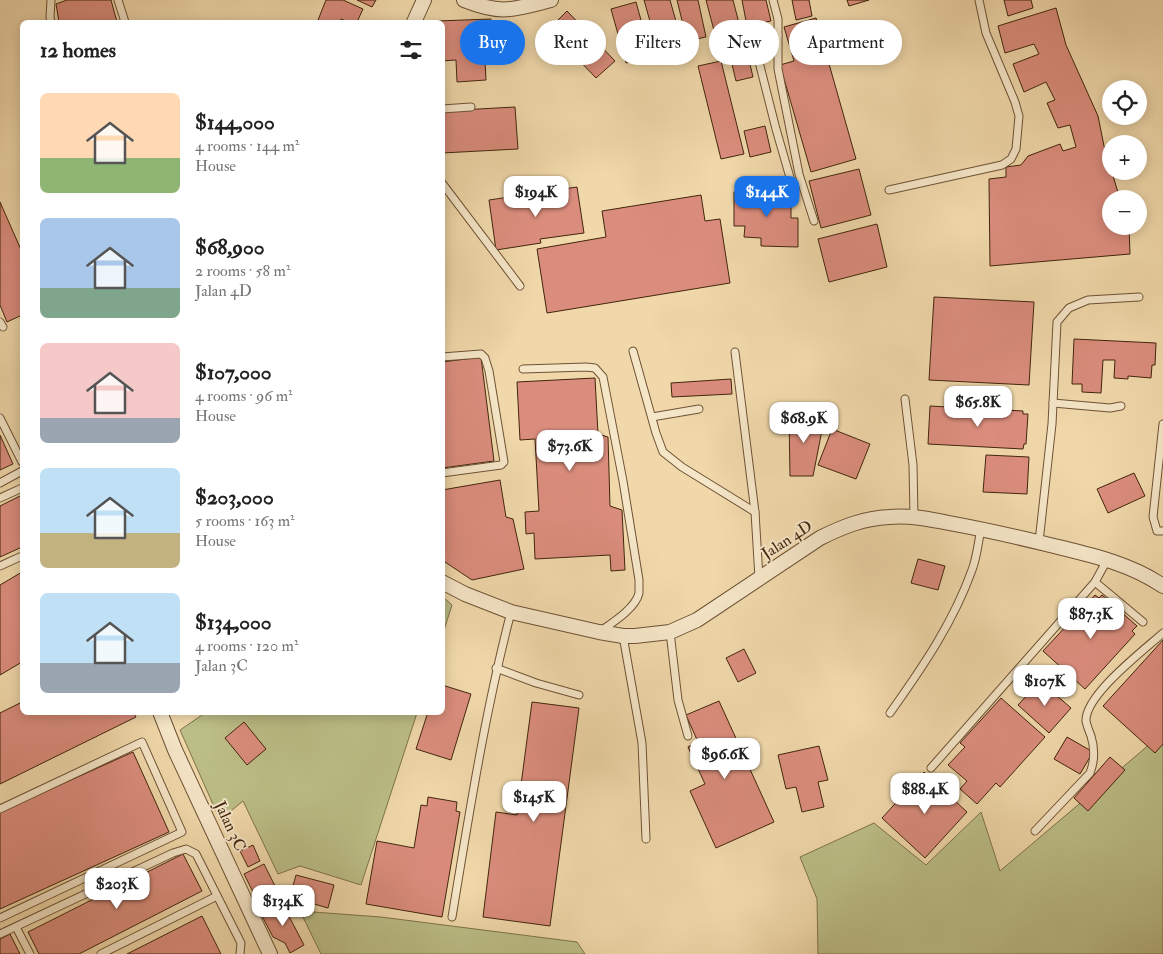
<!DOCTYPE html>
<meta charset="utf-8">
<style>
:root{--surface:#fff;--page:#f6f6f6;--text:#222;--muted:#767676;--accent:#1a73e8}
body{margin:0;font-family:"IM FELL Double Pica",serif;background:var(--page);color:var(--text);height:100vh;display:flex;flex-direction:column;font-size:19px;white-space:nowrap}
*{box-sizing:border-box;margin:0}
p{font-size:16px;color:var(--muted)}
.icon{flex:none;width:28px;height:28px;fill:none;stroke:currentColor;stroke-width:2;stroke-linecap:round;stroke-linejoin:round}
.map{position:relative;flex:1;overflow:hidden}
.panel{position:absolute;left:20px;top:20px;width:425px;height:695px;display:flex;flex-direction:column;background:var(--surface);border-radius:8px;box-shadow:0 2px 12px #0003}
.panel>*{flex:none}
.top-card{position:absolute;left:460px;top:20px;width:475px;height:45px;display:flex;gap:10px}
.controls{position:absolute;left:1102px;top:80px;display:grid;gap:10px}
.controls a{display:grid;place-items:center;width:45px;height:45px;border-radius:50%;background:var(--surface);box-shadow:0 2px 12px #0003;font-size:25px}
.price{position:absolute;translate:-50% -42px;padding:0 11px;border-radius:10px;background:#fff;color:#222;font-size:16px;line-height:32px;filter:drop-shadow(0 1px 2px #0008)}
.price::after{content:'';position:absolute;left:50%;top:30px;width:15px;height:11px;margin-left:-8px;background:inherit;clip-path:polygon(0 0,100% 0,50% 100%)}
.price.on{background:var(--accent);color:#fff}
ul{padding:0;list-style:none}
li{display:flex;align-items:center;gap:15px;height:125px;padding:0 20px}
li span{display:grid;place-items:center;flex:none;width:140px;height:100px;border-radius:8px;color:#555}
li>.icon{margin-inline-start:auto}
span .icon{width:60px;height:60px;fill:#fffc;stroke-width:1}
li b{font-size:21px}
h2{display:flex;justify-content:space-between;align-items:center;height:60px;padding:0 20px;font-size:21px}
.tag{padding:0 18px;border-radius:22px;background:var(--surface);box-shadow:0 2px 12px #0003;font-size:18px;line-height:45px}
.tag.on{background:var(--accent);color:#fff}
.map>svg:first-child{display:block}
.green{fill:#bcbe87;stroke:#7f724a}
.building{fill:#db8d7d;stroke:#42250c}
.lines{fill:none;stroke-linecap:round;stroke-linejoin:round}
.service-casing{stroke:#6e5234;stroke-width:9}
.minor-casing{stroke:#6e5234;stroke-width:16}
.service{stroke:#f5e6c8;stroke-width:7}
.minor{stroke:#f5e6c8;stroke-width:14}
.labels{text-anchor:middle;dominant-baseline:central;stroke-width:4;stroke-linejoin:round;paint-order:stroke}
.street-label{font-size:16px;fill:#42250c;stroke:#f5e6c8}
</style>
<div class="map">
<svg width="1163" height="954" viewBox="0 0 1163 954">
<rect width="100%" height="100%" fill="#f0d8aa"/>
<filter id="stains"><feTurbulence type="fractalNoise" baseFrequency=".004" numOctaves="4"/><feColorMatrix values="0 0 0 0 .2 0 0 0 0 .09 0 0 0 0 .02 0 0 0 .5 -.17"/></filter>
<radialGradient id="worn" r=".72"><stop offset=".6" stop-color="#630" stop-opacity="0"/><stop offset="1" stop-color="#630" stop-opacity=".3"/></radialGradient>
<g class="green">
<path d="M443,597L452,605L443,633Z"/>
<path d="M205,713H417L361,885L300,866L278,874L243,801L220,820L180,730Z"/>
<path d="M1163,733V954H818L817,899L800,857L874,823L926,865L981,812L1000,871Z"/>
<path d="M300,911L381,917L577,942L585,954H321Z"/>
</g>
<g class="building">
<path d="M67,0H111L117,22H59L56,4Z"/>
<path d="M326,0H343L363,9L357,22H348L341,19L340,22H325L318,20Z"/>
<path d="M357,0H376L372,7Z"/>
<path d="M644,0H670L679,32L655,39Z"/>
<path d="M677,0H698L706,37L687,41Z"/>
<path d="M706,0H733L742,35L717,42Z"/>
<path d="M742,0H766L771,21L747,26Z"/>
<path d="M792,0H809L812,16L796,20Z"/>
<path d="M847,0H869L849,6Z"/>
<path d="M1004,0H1031L1033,8L1008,16Z"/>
<path d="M636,2L651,56L626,63L611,9Z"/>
<path d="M1056,8L1066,45L1098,116L1104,146L1120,199H1111V226H1129L1130,254L990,266L989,179L1006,177V167L1021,165L1028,156L1060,144L1063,151L1076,147L1070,125L1058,128L1047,103L1055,100L1046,82L1024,92L1013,64L1039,54L1034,44L1005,53L998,26Z"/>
<path d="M567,11L615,61L596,78L549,29Z"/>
<path d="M816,18L856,159L811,172L780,65L794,61L784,27Z"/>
<path d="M491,19V32H495L496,59H485L486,80L457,82L456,60L442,61V22H437V21Z"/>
<path d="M747,52L753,77L736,81L730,56Z"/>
<path d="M721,61L744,154L721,159L698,66Z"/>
<path d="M515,107L518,149L442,153V111Z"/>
<path d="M765,126L771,152L750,157L744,131Z"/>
<path d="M859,169L871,215L821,228L809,181Z"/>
<path d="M577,187L584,233L540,239L541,243L496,250L489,200Z"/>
<path d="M734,192L791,193V218H798V247L761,246V238L744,237L745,226H734Z"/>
<path d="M701,195L705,221L720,219L730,283L547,313L537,249L606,237L602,211Z"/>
<path d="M0,202L22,252V315L7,322L0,305Z"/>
<path d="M877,224L887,267L829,282L818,239Z"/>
<path d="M934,297L1034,302L1029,385L929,380Z"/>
<path d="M1074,339L1156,343L1155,365H1152L1151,378L1128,376V379L1114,378L1115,360H1103L1101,393L1082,392V384H1072Z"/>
<path d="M481,357L494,461L442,468V362Z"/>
<path d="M595,378L598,434L608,437L610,506L622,510L625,570L611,571L610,555L535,559L534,533L526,534L525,512L539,511L535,439L520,440L517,382Z"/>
<path d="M731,379L732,394L672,397L671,383Z"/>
<path d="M930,406L1023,411V414H1028L1026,444H1024L1023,449L928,444Z"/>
<path d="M825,415L813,476H790L789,416Z"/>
<path d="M832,429L870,444L856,479L818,465Z"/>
<path d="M0,435L13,464L0,470Z"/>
<path d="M986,455L1029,457L1027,494L983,492Z"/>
<path d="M1134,473L1145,496L1108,513L1097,489Z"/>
<path d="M500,480L506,517L513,519L524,569L472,580L442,560V490Z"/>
<path d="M22,495V547L0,557V506Z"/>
<path d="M918,559L945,566L938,590L911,583Z"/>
<path d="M22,572V662L0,675V585Z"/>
<path d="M1095,595L1099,598L1102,595L1137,626L1132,631L1135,634L1085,689L1043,651Z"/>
<path d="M1163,640V744L1155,753L1103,706Z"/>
<path d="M744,649L756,673L738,682L726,658Z"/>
<path d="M1040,681L1071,708L1049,733L1018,705Z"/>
<path d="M442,685L471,694L451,760L416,749L428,712H442Z"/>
<path d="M1001,698L1045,737L1000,787L996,783L977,804L960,789L967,781L948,765L965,747L960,743Z"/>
<path d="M719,701L774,822L716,848L690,791L705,784L688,747L698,742L686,715Z"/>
<path d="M22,702V712H133L136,717L0,784V713Z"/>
<path d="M532,702L579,708L550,926L483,917L496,812L517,815Z"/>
<path d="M244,722L266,749L247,765L225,738Z"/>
<path d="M1067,737L1093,752L1080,774L1054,759Z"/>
<path d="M819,746L828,780L818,782L824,807L802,812L796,787L786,789L778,755Z"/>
<path d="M133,752L169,832L0,909V812Z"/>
<path d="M1110,757L1125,770L1088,811L1074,798Z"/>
<path d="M924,772L967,812L925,858L882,818Z"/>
<path d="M428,797L457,802L456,811L460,812L442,917L366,904L377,841L414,848L421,805L427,806Z"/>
<path d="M253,845L260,861L248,867L240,851Z"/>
<path d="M183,854L202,891L79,954H39L28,932Z"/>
<path d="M264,864L279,894L259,904L244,874Z"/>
<path d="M296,875L334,885L328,908L290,897Z"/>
<path d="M282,903L304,945L290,953L285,943L273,937L261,914Z"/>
<path d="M202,916L221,954H127Z"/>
<path d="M10,934L20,954H0V939Z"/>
</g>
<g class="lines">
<defs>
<g id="service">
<path d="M51,0L50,17L51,22"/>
<path d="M118,0L125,22"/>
<path d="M773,0L778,19V69L799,174L814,221"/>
<path d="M778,35L761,48L759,62L776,129L791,181L786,190"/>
<path d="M442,109L471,107"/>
<path d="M442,183L520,286"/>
<path d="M889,190L1002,165L1011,159L1016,149L1019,116L1015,102L986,33L979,0"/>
<path d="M0,322L3,327"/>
<path d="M633,351L656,433L663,452L682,467L755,512"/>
<path d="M735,352L755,512L759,578"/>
<path d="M442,357L481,354L485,358L489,371L504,462L501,465L442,473"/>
<path d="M523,369L586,367L595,368L603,377L623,481L639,580C639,584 639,589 639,593C636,608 612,623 599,632"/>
<path d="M905,399L913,465L914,517"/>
<path d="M1053,403L1110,408L1121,406"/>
<path d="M652,417L699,409"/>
<path d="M0,418L22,462"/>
<path d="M1163,424L1153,517L1157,531H1163"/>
<path d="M0,483L22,471"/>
<path d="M0,498L22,488"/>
<path d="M1039,542L1052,424L1057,322L1069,308L1088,300L1139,297"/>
<path d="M0,566L22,556"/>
<path d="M1095,582L1143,622"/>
<path d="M670,632L678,700L688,736"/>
<path d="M623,636L642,743L646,839"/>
<path d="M496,668L536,683L579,695"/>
<path d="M890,713C922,668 953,623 972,570C977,557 978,543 981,529"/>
<path d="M931,768L1095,582L1107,560"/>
<path d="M0,809L142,742L182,832L0,918"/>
<path d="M1035,831L1090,773C1095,760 1095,749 1091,736C1089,731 1087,726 1086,721C1085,695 1144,650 1163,633"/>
<path d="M452,917C469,815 485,712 511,612"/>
<path d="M16,927L30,954"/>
<path d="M0,934L173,853L186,849L196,854L241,943L240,954"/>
<path d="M101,954L217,896"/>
</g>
<g id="minor">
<path d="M464,0C502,15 512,10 551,0"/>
<path d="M414,22L424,0"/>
<path d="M442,582L465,594L511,612L599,632L623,636H635L670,632L697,620L820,538C842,527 864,518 889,517C909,515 929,519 949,523C982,529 1013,536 1046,544C1086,554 1128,562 1163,586"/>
<path d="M160,712L175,750L270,954"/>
</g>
</defs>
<use href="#service" class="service-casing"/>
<use href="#minor" class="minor-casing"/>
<use href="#service" class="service"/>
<use href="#minor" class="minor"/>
</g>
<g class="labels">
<g class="street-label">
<text transform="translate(787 540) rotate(-33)">Jalan 4D</text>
<text transform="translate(230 826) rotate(65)">Jalan 3C</text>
</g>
</g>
<rect width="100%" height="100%" filter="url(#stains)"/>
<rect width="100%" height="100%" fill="url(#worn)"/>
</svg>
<div class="controls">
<a><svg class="icon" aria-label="locate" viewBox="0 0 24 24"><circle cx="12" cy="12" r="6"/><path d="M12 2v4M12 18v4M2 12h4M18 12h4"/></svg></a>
<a>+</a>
<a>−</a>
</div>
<b class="price" style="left:536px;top:218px">$194K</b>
<b class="price on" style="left:767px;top:218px">$144K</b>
<b class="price" style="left:978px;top:428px">$65.8K</b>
<b class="price" style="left:804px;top:444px">$68.9K</b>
<b class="price" style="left:570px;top:472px">$73.6K</b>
<b class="price" style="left:1091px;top:640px">$87.3K</b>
<b class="price" style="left:1045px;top:707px">$107K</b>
<b class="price" style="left:725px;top:780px">$96.6K</b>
<b class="price" style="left:925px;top:815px">$88.4K</b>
<b class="price" style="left:534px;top:823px">$145K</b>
<b class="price" style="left:117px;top:910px">$203K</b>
<b class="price" style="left:283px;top:927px">$134K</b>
<div class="top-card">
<a class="tag on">Buy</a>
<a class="tag">Rent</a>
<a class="tag">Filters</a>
<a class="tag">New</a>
<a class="tag">Apartment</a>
</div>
<section class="panel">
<h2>12 homes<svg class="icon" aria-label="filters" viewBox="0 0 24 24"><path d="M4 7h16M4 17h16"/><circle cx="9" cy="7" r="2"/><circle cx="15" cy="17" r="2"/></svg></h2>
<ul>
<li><span style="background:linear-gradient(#ffd9b3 65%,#8fb573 0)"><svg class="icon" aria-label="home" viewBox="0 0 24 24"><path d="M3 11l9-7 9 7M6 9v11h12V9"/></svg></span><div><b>$144,000</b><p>4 rooms · 144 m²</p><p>House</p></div></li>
<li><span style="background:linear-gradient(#a9c7e8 70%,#7fa58c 0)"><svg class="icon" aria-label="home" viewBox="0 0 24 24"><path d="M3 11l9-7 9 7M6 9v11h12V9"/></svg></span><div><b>$68,900</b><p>2 rooms · 58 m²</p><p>Jalan 4D</p></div></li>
<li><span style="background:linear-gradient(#f6c9c9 75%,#9aa5b1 0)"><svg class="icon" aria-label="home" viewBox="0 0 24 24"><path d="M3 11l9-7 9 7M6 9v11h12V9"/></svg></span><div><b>$107,000</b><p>4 rooms · 96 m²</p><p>House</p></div></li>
<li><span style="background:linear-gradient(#bfe0f5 65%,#c2b280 0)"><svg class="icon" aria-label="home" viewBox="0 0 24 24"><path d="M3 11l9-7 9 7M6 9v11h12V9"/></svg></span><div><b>$203,000</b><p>5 rooms · 163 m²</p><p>House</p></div></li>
<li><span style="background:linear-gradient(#bfe0f5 70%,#9aa5b1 0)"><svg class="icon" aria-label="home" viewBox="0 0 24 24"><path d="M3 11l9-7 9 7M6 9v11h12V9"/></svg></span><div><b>$134,000</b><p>4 rooms · 120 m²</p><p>Jalan 3C</p></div></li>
</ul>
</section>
</div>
